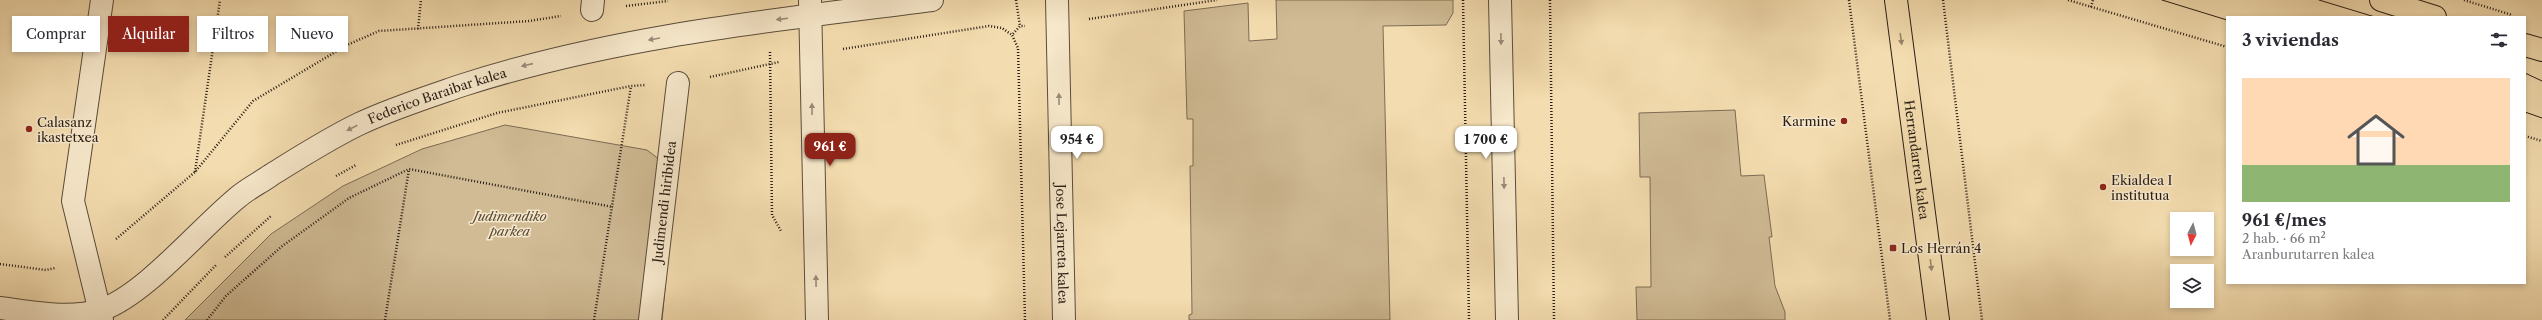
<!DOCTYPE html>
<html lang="es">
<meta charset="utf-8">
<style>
:root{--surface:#fff;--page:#f7f7f7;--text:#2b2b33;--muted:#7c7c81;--line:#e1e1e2;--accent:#8f2418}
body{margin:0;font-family:"Libre Caslon Text",serif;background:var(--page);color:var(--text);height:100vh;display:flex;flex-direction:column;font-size:15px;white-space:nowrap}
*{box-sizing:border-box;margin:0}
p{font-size:13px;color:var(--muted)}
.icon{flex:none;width:22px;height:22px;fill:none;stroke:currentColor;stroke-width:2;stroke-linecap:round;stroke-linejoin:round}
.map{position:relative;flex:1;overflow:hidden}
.sheet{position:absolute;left:2226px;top:16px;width:300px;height:268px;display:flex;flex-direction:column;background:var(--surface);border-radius:0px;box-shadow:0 2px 6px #0003}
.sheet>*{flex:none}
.banner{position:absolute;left:12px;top:16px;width:380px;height:36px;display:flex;gap:8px}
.needle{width:26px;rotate:186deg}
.buttons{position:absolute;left:2170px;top:212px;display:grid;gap:8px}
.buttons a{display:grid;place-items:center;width:44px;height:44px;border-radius:0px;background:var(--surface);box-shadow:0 2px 6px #0003;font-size:20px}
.price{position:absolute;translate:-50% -34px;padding:0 9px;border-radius:8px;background:#fff;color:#222;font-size:13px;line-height:26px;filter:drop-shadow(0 1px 2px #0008)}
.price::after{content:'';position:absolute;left:50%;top:24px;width:12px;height:9px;margin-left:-6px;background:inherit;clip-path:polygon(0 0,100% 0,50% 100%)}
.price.current{background:var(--accent);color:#fff}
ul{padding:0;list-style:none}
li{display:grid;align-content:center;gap:8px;height:212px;padding:0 16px}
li+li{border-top:1px solid var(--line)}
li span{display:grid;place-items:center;height:124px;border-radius:0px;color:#555}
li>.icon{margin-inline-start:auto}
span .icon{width:72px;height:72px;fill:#fffc;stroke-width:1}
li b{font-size:17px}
h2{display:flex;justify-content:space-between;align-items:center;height:48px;padding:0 16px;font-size:17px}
.pill{padding:0 14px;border-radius:0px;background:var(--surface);box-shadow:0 2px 6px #0003;font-size:14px;line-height:36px}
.pill.current{background:var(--accent);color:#fff}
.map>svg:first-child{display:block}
.green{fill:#d0bb95;stroke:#7c6c54}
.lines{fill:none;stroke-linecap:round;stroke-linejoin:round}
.pedestrian-casing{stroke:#5a4c3b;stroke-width:24}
.minor-casing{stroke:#5a4c3b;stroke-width:24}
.primary-casing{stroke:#271c14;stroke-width:24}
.path{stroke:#271c14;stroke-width:2.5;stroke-dasharray:1 2;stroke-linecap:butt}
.pedestrian{stroke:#f7e8cb;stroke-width:22}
.minor{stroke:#f7e8cb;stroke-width:22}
.primary{stroke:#f3dcaf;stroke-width:22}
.tram{stroke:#271c14;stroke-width:1}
.oneway{fill:#998c79}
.oneway2{fill:#978669}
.poi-dot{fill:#8f2418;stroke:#f7e8cb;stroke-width:1.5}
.labels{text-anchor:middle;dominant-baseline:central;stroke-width:3;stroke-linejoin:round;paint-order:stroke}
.street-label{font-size:13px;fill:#271c14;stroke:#f7e8cb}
.poi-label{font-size:13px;fill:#271c14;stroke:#f7e8cb;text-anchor:start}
.park-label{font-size:13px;font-style:italic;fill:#5a4c3b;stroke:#f7e8cb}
</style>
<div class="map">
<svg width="2542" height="320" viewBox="0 0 2542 320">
<rect width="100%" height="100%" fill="#f3dcaf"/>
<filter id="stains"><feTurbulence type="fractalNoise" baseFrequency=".005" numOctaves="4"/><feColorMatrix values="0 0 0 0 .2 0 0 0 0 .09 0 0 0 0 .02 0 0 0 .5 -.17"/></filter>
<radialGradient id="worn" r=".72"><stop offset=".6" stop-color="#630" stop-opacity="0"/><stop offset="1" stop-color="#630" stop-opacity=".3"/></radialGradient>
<g class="green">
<path d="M1276,0H1453V13L1446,25L1383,26L1390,320H1189V315L1192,314L1190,166H1193V119H1187L1184,11L1248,3L1249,41L1277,39Z"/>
<path d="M1735,110L1741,176L1764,175L1772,237H1769L1775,286L1785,312V320H1637L1636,287H1651L1650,177H1640L1639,113Z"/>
<path d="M505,125L647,150L676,172L662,320H185L271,234L343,186L422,149Z"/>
</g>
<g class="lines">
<defs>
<g id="pedestrian">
<path d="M592,10L593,0"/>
<path d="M102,320L73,201L102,0"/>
<path id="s1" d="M650,320L678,83"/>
</g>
<g id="minor">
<path id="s2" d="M1057,0L1064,320"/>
<path d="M1500,0L1507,320"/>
<path d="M810,1L817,320"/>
<path id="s3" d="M0,308C32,312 69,320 101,310C145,295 199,229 237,198C247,189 260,183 271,175C300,157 328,139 359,124C393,108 428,97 463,85C615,36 775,20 932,0"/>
</g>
<g id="primary">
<path id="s4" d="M1896,0L1938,320"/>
<path d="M2381,0L2435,17"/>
<path d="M2525,45L2542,50"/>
</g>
</defs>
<use href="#pedestrian" class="pedestrian-casing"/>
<use href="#minor" class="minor-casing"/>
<use href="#primary" class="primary-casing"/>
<g class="path">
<path d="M1016,0L1020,26"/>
<path d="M1463,0L1469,320"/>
<path d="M1550,0L1554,320"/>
<path d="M1849,0L1890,320"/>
<path d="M1943,0L1982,320"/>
<path d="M2068,0L2227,47"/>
<path d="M2464,0L2512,15"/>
<path d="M626,6L668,1"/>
<path d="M2091,7L2093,0"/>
<path d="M1089,19L1217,0"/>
<path d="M418,29L421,0"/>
<path d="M843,49L989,26L1002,28L1012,35"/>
<path d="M770,52L772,215L781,231"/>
<path d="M710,77L779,62"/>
<path d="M2525,136L2542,141"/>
<path d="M396,145L497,113L631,86L646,85"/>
<path d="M195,172L220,0"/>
<path d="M336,176L356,165"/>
<path d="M116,239L195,172L253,101L347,45L379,31L529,21L561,16"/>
<path d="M225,257L271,216"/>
<path d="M0,264L46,270L55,268"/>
<path d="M163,320L217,264"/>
<path d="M207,320L226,296L281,247L349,198L409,169L613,207"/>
<path d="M385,320L409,169"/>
<path d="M594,320L631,86"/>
<path d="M1025,320L1018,48L1012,35L1020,26H1025"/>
</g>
<use href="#pedestrian" class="pedestrian"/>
<use href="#minor" class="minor"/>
<use href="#primary" class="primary"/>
<g class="tram">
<path d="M2162,0L2227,20"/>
<path d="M2319,0L2375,17"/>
<path d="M2525,73L2542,81"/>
<path d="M2525,112L2542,118"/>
</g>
</g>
<defs><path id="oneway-solid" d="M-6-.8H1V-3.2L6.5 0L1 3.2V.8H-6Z"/></defs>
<g class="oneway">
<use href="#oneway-solid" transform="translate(782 19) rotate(173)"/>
<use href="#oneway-solid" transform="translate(654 39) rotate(170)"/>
<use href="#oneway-solid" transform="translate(1501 39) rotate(89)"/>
<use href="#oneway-solid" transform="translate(527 65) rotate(167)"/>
<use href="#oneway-solid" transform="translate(1059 99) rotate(-91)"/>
<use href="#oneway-solid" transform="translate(812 109) rotate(-91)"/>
<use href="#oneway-solid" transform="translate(352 128) rotate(153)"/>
<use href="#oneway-solid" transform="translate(1504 183) rotate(89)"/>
<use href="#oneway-solid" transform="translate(816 281) rotate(-91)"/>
</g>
<g class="oneway2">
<use href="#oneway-solid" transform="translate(1901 39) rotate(82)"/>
<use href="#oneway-solid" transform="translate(1931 265) rotate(83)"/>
</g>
<g class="poi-dot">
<circle cx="1844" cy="121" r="4"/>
<circle cx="29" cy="129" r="4"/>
<circle cx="2103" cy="187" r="4"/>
<rect x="1889" y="244" width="8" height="8" rx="2"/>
</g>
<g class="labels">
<g class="street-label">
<text stroke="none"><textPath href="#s3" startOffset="505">Federico Baraibar kalea</textPath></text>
<text stroke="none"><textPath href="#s4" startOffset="161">Herrandarren kalea</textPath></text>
<text stroke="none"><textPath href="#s1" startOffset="119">Judimendi hiribidea</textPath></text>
<text stroke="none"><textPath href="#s2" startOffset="244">Jose Lejarreta kalea</textPath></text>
</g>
<g class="poi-label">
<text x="1836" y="121" text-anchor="end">Karmine</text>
<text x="37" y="122">Calasanz<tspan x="37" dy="15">ikastetxea</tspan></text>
<text x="2111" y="180">Ekialdea I<tspan x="2111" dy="15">institutua</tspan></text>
<text x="1901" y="248">Los Herrán 4</text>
</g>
<g class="park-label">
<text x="510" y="216">Judimendiko<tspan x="510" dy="15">parkea</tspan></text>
</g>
</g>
<rect width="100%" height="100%" filter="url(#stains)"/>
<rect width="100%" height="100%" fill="url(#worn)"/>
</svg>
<div class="buttons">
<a><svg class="needle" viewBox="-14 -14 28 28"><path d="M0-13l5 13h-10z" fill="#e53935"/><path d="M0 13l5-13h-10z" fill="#7c7c81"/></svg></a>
<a><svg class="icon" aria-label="layers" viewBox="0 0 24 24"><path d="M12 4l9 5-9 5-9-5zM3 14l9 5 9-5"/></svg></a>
</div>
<b class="price" style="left:1077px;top:160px">954 €</b>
<b class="price" style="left:1486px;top:160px">1 700 €</b>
<b class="price current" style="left:830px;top:167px">961 €</b>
<div class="banner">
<a class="pill">Comprar</a>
<a class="pill current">Alquilar</a>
<a class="pill">Filtros</a>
<a class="pill">Nuevo</a>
</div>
<section class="sheet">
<h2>3 viviendas<svg class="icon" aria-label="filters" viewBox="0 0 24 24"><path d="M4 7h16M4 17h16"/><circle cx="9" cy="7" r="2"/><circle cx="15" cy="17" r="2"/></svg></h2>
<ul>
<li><span style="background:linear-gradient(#ffd9b3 70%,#8fb573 0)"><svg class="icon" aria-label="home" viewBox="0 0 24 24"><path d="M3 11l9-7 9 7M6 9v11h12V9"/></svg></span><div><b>961 €/mes</b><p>2 hab. · 66 m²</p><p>Aranburutarren kalea</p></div></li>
</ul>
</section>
</div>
